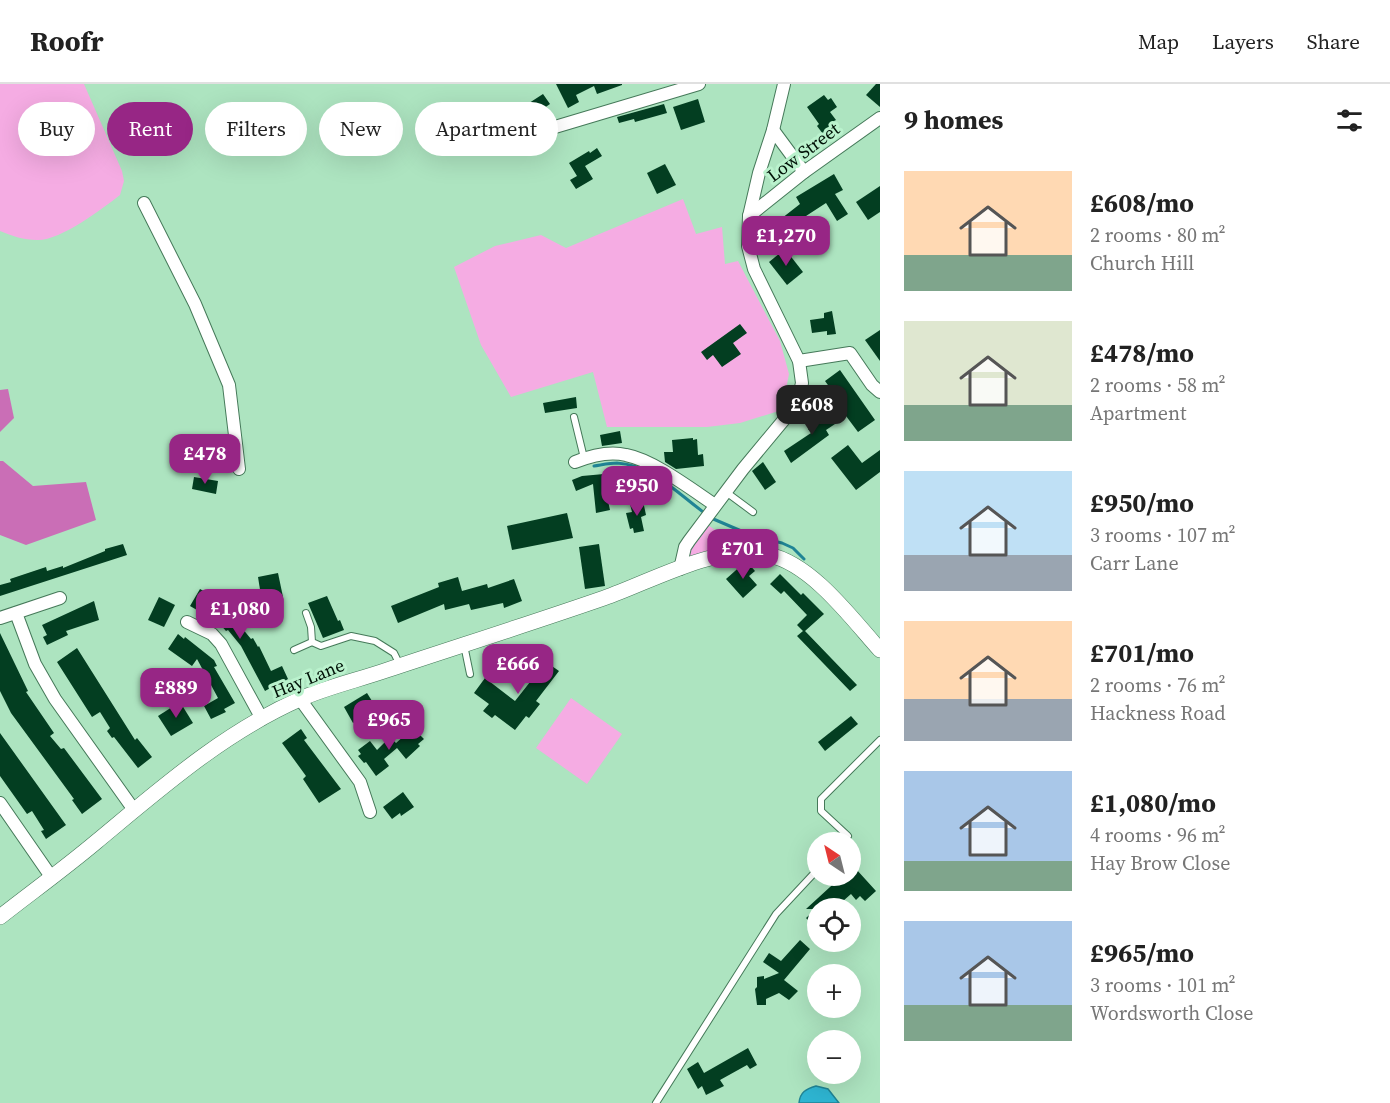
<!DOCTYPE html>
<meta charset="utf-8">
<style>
:root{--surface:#fff;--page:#f2f2f2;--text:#222;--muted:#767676;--line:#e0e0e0;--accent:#972685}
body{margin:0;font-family:"Source Serif 4",serif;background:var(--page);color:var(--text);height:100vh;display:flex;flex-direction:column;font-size:22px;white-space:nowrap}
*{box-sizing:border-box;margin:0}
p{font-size:20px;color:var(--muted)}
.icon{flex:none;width:33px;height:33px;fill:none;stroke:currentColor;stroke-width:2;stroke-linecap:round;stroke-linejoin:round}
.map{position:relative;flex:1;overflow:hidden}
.sheet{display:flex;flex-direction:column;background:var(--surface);width:510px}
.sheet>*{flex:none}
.hud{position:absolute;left:18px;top:18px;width:570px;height:54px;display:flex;gap:12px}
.needle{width:39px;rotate:325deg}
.tools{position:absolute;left:807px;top:748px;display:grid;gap:12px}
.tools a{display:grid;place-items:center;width:54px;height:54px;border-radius:50%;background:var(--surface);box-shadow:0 6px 24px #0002;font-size:30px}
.price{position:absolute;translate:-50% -51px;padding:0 14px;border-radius:12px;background:var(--accent);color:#fff;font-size:20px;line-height:39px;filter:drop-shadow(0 2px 3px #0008)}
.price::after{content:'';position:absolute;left:50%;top:36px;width:18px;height:14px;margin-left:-9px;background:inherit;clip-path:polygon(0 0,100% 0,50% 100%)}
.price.selected{background:#222;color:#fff}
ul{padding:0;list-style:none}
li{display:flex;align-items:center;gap:18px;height:150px;padding:0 24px}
li span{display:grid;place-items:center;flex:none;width:168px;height:120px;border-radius:0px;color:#555}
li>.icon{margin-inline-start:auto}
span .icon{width:72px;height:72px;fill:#fffc;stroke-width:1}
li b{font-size:26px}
h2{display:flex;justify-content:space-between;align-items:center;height:72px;padding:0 24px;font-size:26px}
.chip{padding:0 21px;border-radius:27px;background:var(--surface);box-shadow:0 6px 24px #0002;font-size:21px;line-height:54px}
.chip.selected{background:var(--accent);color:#fff}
header{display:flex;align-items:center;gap:36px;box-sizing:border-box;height:84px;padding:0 30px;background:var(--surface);border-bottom:2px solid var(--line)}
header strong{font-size:28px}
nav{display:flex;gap:33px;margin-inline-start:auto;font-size:21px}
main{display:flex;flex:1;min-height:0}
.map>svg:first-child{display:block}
.green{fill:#f5ace3}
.forest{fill:#ca6eb6}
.water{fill:#2eb5d2;stroke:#208495;stroke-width:1.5}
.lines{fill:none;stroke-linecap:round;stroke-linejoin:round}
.stream{stroke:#208495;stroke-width:3}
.building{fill:#033e21}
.service-casing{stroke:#457959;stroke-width:8}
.minor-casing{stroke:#457959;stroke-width:14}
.tertiary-casing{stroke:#457959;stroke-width:16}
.service{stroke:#fff;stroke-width:6}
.minor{stroke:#fff;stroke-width:12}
.tertiary{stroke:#fff;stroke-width:15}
.labels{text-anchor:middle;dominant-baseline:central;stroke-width:6;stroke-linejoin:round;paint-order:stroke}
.street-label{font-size:18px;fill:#001207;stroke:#baf2cd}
</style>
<header>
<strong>Roofr</strong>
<nav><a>Map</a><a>Layers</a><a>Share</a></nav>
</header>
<main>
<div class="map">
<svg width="880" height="1019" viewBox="0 0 880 1019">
<rect width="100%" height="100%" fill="#ade4c0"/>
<g class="green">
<path d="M0,0H84L122,87L124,97L120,111C102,125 60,157 37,156C24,156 12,152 0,147Z"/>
<path d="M683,115L696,150L722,143L725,180L738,177L780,257L789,290L782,326L740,339L707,343H607L593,288L511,313L481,261L454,183L495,162L541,151L566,164Z"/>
<path d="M703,438L750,468L680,485Z"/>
<path d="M571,614L622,650L587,700L536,664Z"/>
</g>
<g class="forest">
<path d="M8,305L14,334L0,348V306Z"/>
<path d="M0,377H3L33,402L86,398L96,436L26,461L0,451Z"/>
</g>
<path class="water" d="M816,1002L828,1005L839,1019H799C800,1008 806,1005 816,1002Z"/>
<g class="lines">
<g class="stream">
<path d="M594,382C601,381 610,379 617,379C653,381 679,411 706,430"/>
<path d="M711,434L753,452L782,459L793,464L804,475"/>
</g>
</g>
<g class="building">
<path d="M556,0H622V1L597,10L594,2L576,11L579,18L568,24Z"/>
<path d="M876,0H880V23L866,11Z"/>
<path d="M543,10L550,20L537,29L526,65L508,60L518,28L524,30L526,21Z"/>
<path d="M824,11L828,16L831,14L837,23L830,28L836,36L832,38L840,49L829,58L817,42L819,40L807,23Z"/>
<path d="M698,15L705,38L681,46L673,23Z"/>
<path d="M664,20L667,29L635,38L634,35L619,39L617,33Z"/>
<path d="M597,64L602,72L585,82L593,95L576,105L570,96L577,92L569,79L589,67L590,69Z"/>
<path d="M665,80L676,101L657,110L647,89Z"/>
<path d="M834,90L843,106L835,110L848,130L837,137L826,119L806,132L809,135L804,139L814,152L798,165L777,138L800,120L796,113Z"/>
<path d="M880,102V128L868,136L856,118Z"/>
<path d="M785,165L803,188L787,201L769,178Z"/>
<path d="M832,227L836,250L827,251V247L812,249L810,236L824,234V229Z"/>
<path d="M740,240L747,249L733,259L741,270L722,283L713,271L707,276L701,268Z"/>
<path d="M880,246V277L865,256Z"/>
<path d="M840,286L875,336L858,348L843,328L846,326L825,297Z"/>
<path d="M576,313L577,324L545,329L543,319Z"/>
<path d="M824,323L835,340L826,346L829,351L791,379L784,367L811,349L808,345L819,338L814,330Z"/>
<path d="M620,347L622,359L602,362L600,351Z"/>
<path d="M693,354V356L697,355L698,371L703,370L704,382L676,385L665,378L664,368H673L672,356Z"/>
<path d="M848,361L862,379L880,366V388L856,406L831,374Z"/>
<path d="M763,378L776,398L765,406L752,387Z"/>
<path d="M615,389L616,392L606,395L607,408H606L610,426L596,429L593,400L576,407L572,396L582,392Z"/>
<path d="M194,393L218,397L216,410L192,405Z"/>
<path d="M643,417L646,431L641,433L644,447L634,449L633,444L630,445L626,429L632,428L630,420Z"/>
<path d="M567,429L573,454L512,466L507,442Z"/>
<path d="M123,460L127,471L0,512V501L11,498L10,495L46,483L47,487L63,482V484L105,467V465Z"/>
<path d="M599,460L605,502L585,505L579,463Z"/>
<path d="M744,479H748L755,487L749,492L757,501L743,514L726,495Z"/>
<path d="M278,489L283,513L262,518L258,493Z"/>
<path d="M780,490L801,511L803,509L824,530L805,547L857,601L850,607L797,552L803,547L797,541L807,531L784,507L781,510L770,500Z"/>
<path d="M458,493L462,507L487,500L488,504L514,495L522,517L504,524L503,519L471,526L469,520L445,526L444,520L398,539L391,522L439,503L438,499Z"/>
<path d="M200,505L225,519L223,521L251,555L253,554L258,563L259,562L271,587L282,582L288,595L283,598L284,601L275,606L274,602L265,607L241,562L228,546L226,547L218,538L190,522Z"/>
<path d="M327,512L338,537L340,536L344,546L323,554L308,519Z"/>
<path d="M159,513L175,521L164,543L148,536Z"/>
<path d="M94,517L99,536L66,547L68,551L47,561L43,553L47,551L42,541Z"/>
<path d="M0,549L28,607L26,608L54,649L50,652L61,665L64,664L102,715L82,730L72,716L74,715L11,629L0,607Z"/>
<path d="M178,550L184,555L185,553L214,576L217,582L214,583L235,619L224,625L226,628L211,635L204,622L218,614L197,575L192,582L168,565Z"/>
<path d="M77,564L135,656L137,654L152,673L138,684L114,653L112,654L107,647L110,644L100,628L92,633L57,578Z"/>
<path d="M539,573L559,587L536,617L540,620L529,634L526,632L515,646L495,631L492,634L483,627L489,620L474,609L485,594L515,617L530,598L524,593Z"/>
<path d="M367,609L377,625L353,639L344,623Z"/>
<path d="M180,618L193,639L171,652L158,632Z"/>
<path d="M851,632L858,640L825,667L818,658Z"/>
<path d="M413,644L424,655L418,660L420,662L406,675L397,664L384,675L389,682L376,692L366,678L364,679L358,672L361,670L358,666L370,657L377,666L390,653L396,659Z"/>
<path d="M301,645L307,654L304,656L341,705L319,719L303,695L306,692L282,659Z"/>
<path d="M0,649L66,741L46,755L41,747L44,746L32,727L27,730L0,692Z"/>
<path d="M403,708L414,723L401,732L400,729L392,735L383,723Z"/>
<path d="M856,785L876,807L865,817L860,812L856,816L851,810L834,825H818V847L806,834L816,825H806L842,792H850Z"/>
<path d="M800,856L810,865L784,896L798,907L789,916L779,909L766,915V921H757L755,905L757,903V893L764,892V895L779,889L763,878L769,869L781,877Z"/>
<path d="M748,964L757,981L750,985L747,981L720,996L724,1002L706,1011L702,1002L698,1005L687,985L698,978L704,989Z"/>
</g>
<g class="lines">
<defs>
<g id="service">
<path d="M574,333L584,374"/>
<path d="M726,408L753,428"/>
<path d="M306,529L311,543L312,558L321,562L351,552L375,557L394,569L400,581"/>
<path d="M464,561L470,590"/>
<path d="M294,566L312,558"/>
<path d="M841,759L848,752L821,727V715L880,656"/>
<path d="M656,1019L776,830L818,785"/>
</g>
<g id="minor">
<path d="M555,43L699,0"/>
<path d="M773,46L804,88"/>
<path d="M144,119L195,220L229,301L239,385"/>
<path d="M749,132L804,88L880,34"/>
<path d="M799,277L850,269L872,301L880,308"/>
<path d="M575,378C590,372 610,367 626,371C653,376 691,405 715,421"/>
<path d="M680,485L685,463L689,457L743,385L797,320L802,299L799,277L754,185L748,162L749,132L759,89L773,46L784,0"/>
<path d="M16,529L35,580L55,615L134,726"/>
<path d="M0,534L60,514"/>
<path d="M187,538L212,550L221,560L262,635"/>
<path d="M300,615L360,698L370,728"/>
<path d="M0,719L52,794"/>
</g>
<path id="tertiary" d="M0,833C32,808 65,784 96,758C160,705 223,649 300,615C327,603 358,596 387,586C459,562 532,539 604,514C653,497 717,459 769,471C812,480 852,535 880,566"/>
</defs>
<use href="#service" class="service-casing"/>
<use href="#minor" class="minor-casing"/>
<use href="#tertiary" class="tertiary-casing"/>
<use href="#service" class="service"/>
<use href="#minor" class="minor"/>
<use href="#tertiary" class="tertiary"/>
</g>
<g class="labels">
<g class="street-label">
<text transform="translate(803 68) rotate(-37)">Low Street</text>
<text transform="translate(308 594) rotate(-22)">Hay Lane</text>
</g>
</g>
</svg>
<div class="tools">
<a><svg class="needle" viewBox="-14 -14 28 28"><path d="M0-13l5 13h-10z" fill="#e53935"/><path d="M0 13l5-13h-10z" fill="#767676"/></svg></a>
<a><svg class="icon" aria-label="locate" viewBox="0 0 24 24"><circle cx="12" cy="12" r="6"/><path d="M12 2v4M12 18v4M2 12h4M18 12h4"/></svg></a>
<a>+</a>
<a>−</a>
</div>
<b class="price" style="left:786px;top:183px">£1,270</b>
<b class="price selected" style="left:812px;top:352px">£608</b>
<b class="price" style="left:205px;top:401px">£478</b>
<b class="price" style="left:637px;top:433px">£950</b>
<b class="price" style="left:743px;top:496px">£701</b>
<b class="price" style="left:240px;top:556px">£1,080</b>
<b class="price" style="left:518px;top:611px">£666</b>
<b class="price" style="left:176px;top:635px">£889</b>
<b class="price" style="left:389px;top:667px">£965</b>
<div class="hud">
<a class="chip">Buy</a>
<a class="chip selected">Rent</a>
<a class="chip">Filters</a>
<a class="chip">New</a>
<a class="chip">Apartment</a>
</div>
</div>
<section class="sheet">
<h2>9 homes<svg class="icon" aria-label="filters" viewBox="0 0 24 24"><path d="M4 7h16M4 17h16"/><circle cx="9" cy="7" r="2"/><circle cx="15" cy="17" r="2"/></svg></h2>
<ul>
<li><span style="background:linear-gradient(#ffd9b3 70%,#7fa58c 0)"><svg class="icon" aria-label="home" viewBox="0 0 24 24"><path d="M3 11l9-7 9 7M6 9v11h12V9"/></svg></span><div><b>£608/mo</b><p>2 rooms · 80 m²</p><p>Church Hill</p></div></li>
<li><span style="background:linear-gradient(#dfe7d0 70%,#7fa58c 0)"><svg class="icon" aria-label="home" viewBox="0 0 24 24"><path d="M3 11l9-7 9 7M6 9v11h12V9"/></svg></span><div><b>£478/mo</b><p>2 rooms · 58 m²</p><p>Apartment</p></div></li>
<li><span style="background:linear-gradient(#bfe0f5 70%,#9aa5b1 0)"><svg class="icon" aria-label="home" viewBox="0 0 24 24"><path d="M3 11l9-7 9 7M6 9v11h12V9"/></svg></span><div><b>£950/mo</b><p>3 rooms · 107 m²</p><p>Carr Lane</p></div></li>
<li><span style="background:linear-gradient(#ffd9b3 65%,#9aa5b1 0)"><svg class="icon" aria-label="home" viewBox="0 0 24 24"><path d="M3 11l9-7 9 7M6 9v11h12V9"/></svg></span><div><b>£701/mo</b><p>2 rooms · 76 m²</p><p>Hackness Road</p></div></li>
<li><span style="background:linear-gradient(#a9c7e8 75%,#7fa58c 0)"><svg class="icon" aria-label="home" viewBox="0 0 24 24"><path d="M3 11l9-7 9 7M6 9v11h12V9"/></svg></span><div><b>£1,080/mo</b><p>4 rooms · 96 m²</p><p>Hay Brow Close</p></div></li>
<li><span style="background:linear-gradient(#a9c7e8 70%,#7fa58c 0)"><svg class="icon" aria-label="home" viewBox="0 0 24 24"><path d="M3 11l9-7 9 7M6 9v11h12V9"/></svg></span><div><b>£965/mo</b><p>3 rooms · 101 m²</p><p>Wordsworth Close</p></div></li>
</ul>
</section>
</main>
